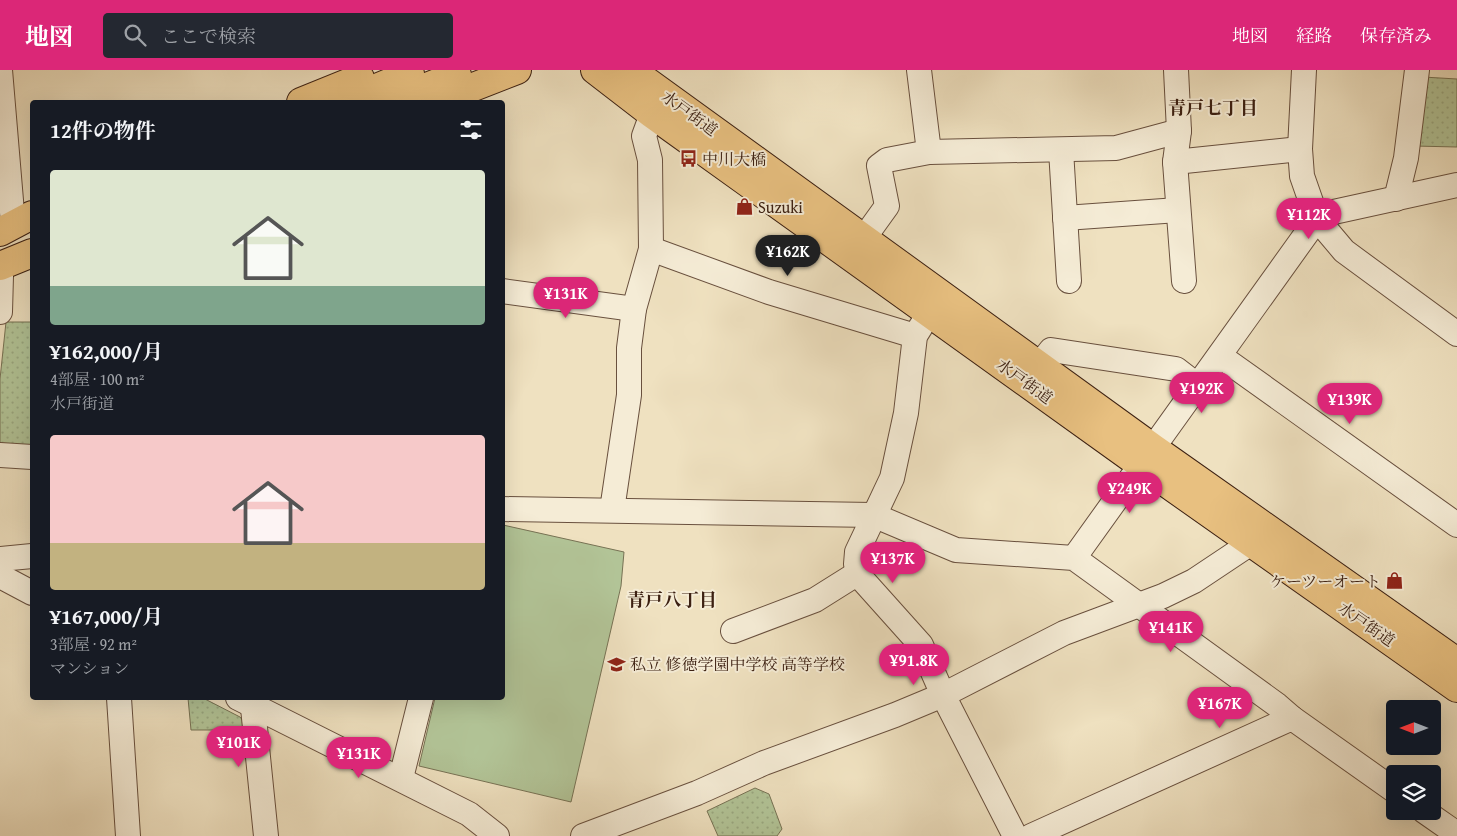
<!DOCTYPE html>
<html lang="ja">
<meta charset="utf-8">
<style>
:root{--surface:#171b24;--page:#242831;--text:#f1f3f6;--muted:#9ea1a6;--accent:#db2777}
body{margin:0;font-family:"Gentium Book Plus","Noto Serif JP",serif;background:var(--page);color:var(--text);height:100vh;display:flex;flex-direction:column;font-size:19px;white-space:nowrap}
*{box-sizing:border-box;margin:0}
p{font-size:16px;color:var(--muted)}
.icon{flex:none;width:28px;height:28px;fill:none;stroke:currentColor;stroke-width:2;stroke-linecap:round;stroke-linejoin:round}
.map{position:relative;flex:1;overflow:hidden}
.panel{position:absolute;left:30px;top:30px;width:475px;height:600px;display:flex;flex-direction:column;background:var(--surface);border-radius:5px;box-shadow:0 5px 20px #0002}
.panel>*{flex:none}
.needle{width:32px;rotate:270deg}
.tools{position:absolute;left:1386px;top:630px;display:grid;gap:10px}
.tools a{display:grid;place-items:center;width:55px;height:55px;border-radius:5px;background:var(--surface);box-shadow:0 5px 20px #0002;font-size:25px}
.price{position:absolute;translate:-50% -42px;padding:0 11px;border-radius:18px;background:var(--accent);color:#fff;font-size:16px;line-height:32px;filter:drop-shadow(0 1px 2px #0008)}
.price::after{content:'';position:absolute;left:50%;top:30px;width:15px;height:11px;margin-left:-8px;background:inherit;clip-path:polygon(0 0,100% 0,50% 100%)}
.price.selected{background:#222;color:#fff}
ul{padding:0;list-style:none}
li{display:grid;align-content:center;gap:10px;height:265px;padding:0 20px}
li span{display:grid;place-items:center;height:155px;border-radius:5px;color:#555}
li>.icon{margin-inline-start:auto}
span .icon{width:90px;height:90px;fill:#fffc;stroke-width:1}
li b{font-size:21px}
h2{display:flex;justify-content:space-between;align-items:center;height:60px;padding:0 20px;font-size:21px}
header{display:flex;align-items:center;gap:30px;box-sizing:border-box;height:70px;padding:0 25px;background:var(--accent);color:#fff}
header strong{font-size:24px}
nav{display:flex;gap:28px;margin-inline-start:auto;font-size:18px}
.search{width:350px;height:45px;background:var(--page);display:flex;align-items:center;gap:12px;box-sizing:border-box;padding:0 18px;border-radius:5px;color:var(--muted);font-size:19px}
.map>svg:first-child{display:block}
.grass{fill:#b2c497;stroke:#777254}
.park{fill:url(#park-dots);stroke:#777254}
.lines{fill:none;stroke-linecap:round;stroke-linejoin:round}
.minor-casing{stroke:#69503e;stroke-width:26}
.major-casing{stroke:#3c2012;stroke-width:30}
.highway-casing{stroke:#3c2012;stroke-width:30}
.minor{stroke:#f5ecd6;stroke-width:24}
.major{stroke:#e8c080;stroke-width:28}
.highway{stroke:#e8c080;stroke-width:28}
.labels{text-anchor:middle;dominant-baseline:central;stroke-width:4;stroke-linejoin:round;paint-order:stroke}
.street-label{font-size:16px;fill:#3c2012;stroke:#f5ecd6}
.poi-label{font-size:16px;fill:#3c2012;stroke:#f5ecd6;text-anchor:start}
.neighbourhood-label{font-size:18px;font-weight:bold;fill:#3c2012;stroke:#f5ecd6}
</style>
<header>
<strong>地図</strong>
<div class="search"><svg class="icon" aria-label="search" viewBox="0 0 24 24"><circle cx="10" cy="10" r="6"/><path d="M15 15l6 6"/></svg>ここで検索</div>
<nav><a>地図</a><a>経路</a><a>保存済み</a></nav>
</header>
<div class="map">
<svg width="1457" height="766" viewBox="0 0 1457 766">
<defs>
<pattern id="park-dots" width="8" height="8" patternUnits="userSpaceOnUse" patternTransform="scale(1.25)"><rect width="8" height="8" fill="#b2c497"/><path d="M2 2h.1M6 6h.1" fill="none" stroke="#9aa881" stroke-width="1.8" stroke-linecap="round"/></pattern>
</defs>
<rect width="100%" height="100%" fill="#efe1c0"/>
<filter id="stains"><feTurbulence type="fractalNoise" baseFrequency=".004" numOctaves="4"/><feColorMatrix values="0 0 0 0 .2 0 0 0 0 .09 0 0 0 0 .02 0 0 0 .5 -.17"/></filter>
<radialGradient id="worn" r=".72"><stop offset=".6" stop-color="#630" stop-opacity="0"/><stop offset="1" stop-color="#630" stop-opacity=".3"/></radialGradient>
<path class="grass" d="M503,455L624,482L621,516L571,732L419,696L435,628H502Z"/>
<g class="park">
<path d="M1423,7L1457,9V77L1414,76Z"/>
<path d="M6,252H32V379L0,374V309Z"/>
<path d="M188,628H203L240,647L244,652V660H191Z"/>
<path d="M755,718L769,724L782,759L777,766H718L707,741Z"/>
</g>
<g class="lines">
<defs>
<g id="minor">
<path d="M0,0L13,154"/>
<path d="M919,0L929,82"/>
<path d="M1176,0L1179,61L1175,92L1184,211"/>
<path d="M1304,0L1300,79L1302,106L1317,149L1344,181L1457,264"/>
<path d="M1061,80L1069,211"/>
<path d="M1175,92L1300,79"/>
<path d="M1396,129L1406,88L1417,0"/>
<path d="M1065,148L1178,140"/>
<path d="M864,168L887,136L879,96L887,90L929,82L1116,78L1179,61"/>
<path d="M651,179L769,222L915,266"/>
<path d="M502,221L634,239"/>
<path d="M0,242L1,206"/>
<path d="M930,242L915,266L906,343L892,408L857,482L856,494L861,508L921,575L943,625L1015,766"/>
<path d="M1220,286L1457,455"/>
<path d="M1039,295L1051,280L1176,299L1198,316"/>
<path d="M0,385L32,387"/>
<path d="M502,439L873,445L956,480L1074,488L1277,635L1292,648"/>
<path d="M612,440L629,325V278L634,239L651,179L650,90L644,66L652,44"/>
<path d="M1074,488L1317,149L1329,143L1457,115"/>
<path d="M0,489L32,486"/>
<path d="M0,506L32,523"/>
<path d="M733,561L815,530L858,503"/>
<path d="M119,628L128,766"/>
<path d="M238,628L469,744L497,766"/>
<path d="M252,628L266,766"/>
<path d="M401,708L421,628"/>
<path d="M1424,741L1457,764"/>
<path d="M583,766L697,723L764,693L895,645L943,625L1064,563L1163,526L1194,511L1251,473"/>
<path d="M1031,766L1292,648L1395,721"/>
</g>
<g id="major">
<path d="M301,32L360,8"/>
<path d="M343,32L410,4"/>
<path d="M389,32L457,5"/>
<path d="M435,32L517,0"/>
<path d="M0,162L32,145"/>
<path d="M0,196L32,183"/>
</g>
<g id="highway">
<path d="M595,0L652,44L1141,395L1457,618"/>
<path d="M631,0L1153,378L1457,592"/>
</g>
</defs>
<use href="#minor" class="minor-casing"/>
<use href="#major" class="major-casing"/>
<use href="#highway" class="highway-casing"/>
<use href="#minor" class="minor"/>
<use href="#major" class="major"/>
<use href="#highway" class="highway"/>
</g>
<defs>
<symbol id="bus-bare" viewBox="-9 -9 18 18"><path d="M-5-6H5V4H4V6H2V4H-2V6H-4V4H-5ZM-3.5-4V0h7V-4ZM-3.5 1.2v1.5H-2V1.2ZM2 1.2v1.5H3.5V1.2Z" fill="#8f2418" stroke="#f5ecd6" stroke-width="2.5" paint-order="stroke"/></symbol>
<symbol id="shop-bare" viewBox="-9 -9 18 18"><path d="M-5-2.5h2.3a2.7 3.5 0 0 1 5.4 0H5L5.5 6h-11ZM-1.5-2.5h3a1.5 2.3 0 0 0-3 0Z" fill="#8f2418" stroke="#f5ecd6" stroke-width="2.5" paint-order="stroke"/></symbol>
<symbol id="school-bare" viewBox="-9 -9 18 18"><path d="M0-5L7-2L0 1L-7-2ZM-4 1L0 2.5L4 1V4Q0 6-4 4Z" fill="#8f2418" stroke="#f5ecd6" stroke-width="2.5" paint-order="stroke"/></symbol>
</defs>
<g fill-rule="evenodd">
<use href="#bus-bare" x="676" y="76" width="25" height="25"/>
<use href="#shop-bare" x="732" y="124" width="25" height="25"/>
<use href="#shop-bare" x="1382" y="498" width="25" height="25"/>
<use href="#school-bare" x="604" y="582" width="25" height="25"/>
</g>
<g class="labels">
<g class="street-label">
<text transform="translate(690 43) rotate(36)">水戸街道</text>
<text transform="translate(1025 311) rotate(36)">水戸街道</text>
<text transform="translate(1367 554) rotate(35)">水戸街道</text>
</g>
<g class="poi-label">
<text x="702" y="89">中川大橋</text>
<text x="758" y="137">Suzuki</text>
<text x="1381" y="511" text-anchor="end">ケーツーオート</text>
<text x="630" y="594">私立 修徳学園中学校 高等学校</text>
</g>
<g class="neighbourhood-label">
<text x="1213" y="37">青戸七丁目</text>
<text x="672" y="529">青戸八丁目</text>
</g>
</g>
<rect width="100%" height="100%" filter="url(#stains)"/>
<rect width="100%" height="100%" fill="url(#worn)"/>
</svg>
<div class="tools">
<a><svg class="needle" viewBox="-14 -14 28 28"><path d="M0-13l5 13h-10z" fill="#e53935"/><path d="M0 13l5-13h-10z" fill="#9ea1a6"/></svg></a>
<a><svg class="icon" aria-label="layers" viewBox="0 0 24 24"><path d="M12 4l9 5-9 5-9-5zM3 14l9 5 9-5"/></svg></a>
</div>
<b class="price" style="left:1309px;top:170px">¥112K</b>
<b class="price selected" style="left:788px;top:207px">¥162K</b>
<b class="price" style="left:566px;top:249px">¥131K</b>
<b class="price" style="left:1202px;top:344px">¥192K</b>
<b class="price" style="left:1350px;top:355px">¥139K</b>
<b class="price" style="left:1130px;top:444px">¥249K</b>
<b class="price" style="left:893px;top:514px">¥137K</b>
<b class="price" style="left:1171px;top:583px">¥141K</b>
<b class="price" style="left:914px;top:616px">¥91.8K</b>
<b class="price" style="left:1220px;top:659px">¥167K</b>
<b class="price" style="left:239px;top:698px">¥101K</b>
<b class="price" style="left:359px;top:709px">¥131K</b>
<section class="panel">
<h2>12件の物件<svg class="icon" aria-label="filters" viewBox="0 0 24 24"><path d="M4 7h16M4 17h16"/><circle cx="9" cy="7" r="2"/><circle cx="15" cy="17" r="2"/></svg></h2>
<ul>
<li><span style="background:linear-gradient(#dfe7d0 75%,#7fa58c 0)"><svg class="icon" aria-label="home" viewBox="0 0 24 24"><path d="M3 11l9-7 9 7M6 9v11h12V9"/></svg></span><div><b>¥162,000/月</b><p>4部屋 · 100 m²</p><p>水戸街道</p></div></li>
<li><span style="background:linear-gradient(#f6c9c9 70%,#c2b280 0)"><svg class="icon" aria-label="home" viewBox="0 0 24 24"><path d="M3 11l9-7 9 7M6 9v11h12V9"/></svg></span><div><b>¥167,000/月</b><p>3部屋 · 92 m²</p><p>マンション</p></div></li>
</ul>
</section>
</div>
